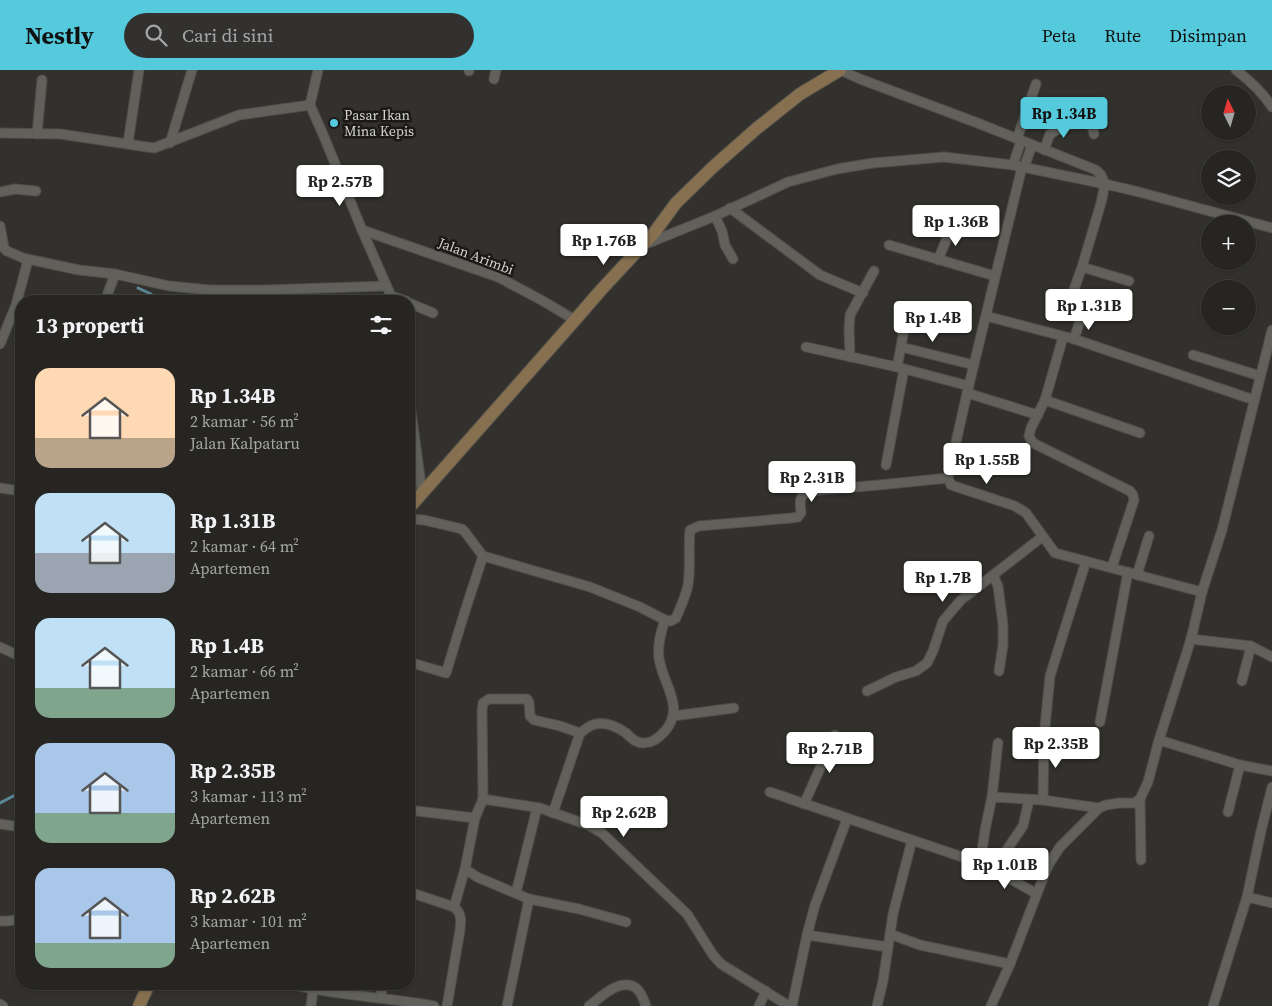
<!DOCTYPE html>
<html lang="id">
<meta charset="utf-8">
<style>
:root{--surface:#262522;--page:#32312f;--text:#f1f3f6;--muted:#a4a5a5;--line:#424240;--accent:#54cadc}
body{margin:0;font-family:"Source Serif 4",serif;background:var(--page);color:var(--text);height:100vh;display:flex;flex-direction:column;font-size:19px;white-space:nowrap}
*{box-sizing:border-box;margin:0}
p{font-size:16px;color:var(--muted)}
.icon{flex:none;width:28px;height:28px;fill:none;stroke:currentColor;stroke-width:2;stroke-linecap:round;stroke-linejoin:round}
.map{position:relative;flex:1;overflow:hidden}
.drawer{position:absolute;left:15px;top:225px;width:400px;height:695px;display:flex;flex-direction:column;background:var(--surface);border-radius:20px;box-shadow:0 1px 4px #0004,0 0 0 1px var(--line)}
.drawer>*{flex:none}
.needle{width:32px;rotate:355deg}
.fabs{position:absolute;left:1201px;top:15px;display:grid;gap:10px}
.fabs a{display:grid;place-items:center;width:55px;height:55px;border-radius:50%;background:var(--surface);box-shadow:0 1px 4px #0004,0 0 0 1px var(--line);font-size:25px}
.price{position:absolute;translate:-50% -42px;padding:0 11px;border-radius:5px;background:#fff;color:#222;font-size:16px;line-height:32px;filter:drop-shadow(0 1px 2px #0008)}
.price::after{content:'';position:absolute;left:50%;top:30px;width:15px;height:11px;margin-left:-8px;background:inherit;clip-path:polygon(0 0,100% 0,50% 100%)}
.price.on{background:var(--accent);color:#111}
ul{padding:0;list-style:none}
li{display:flex;align-items:center;gap:15px;height:125px;padding:0 20px}
li span{display:grid;place-items:center;flex:none;width:140px;height:100px;border-radius:15px;color:#555}
li>.icon{margin-inline-start:auto}
span .icon{width:60px;height:60px;fill:#fffc;stroke-width:1}
li b{font-size:21px}
h2{display:flex;justify-content:space-between;align-items:center;height:60px;padding:0 20px;font-size:21px}
header{display:flex;align-items:center;gap:30px;box-sizing:border-box;height:70px;padding:0 25px;background:var(--accent);color:#111}
header strong{font-size:24px}
nav{display:flex;gap:28px;margin-inline-start:auto;font-size:18px}
.search{width:350px;height:45px;background:var(--page);display:flex;align-items:center;gap:12px;box-sizing:border-box;padding:0 18px;border-radius:28px;color:var(--muted);font-size:19px}
.map>svg:first-child{display:block}
.lines{fill:none;stroke-linecap:round;stroke-linejoin:round}
.stream{stroke:#5a8895;stroke-width:3}
.street-casing{stroke:#4e4d49;stroke-width:11}
.secondary-casing{stroke:#4e4d49;stroke-width:14}
.street{stroke:#61605b;stroke-width:9}
.secondary{stroke:#867050;stroke-width:12}
.poi-dot{fill:#54cadc;stroke:#1a1917;stroke-width:2}
.labels{text-anchor:middle;dominant-baseline:central;stroke-width:5;stroke-linejoin:round;paint-order:stroke}
.poi-label{font-size:14px;fill:#d2d1ce;stroke:#1a1917;text-anchor:start}
.street-label{font-size:14px;fill:#d2d1ce;stroke:#1a1917}
</style>
<header>
<strong>Nestly</strong>
<div class="search"><svg class="icon" aria-label="search" viewBox="0 0 24 24"><circle cx="10" cy="10" r="6"/><path d="M15 15l6 6"/></svg>Cari di sini</div>
<nav><a>Peta</a><a>Rute</a><a>Disimpan</a></nav>
</header>
<div class="map">
<svg width="1272" height="936" viewBox="0 0 1272 936">
<rect width="100%" height="100%" fill="#33312d"/>
<g class="lines">
<g class="stream">
<path d="M138,218L151,224L154,231"/>
<path d="M0,733L21,722"/>
</g>
<defs>
<g id="street">
<path d="M318,0L310,35L325,69L362,160L391,226L392,231"/>
<path d="M840,0L860,9L975,52L1096,100L1101,105L1105,114L1101,133L1082,197L1072,225"/>
<path d="M1236,0C1249,10 1263,23 1272,37"/>
<path d="M469,1V0"/>
<path d="M494,9L496,0"/>
<path d="M0,63L60,64L154,78L239,45L310,35"/>
<path d="M37,64L42,10"/>
<path d="M1017,69L1036,14"/>
<path d="M128,73L139,0"/>
<path d="M170,73L192,0"/>
<path d="M1044,80L1050,64L1062,57L1072,54L1082,53L1088,54L1092,56L1094,64"/>
<path d="M1013,95L1021,71"/>
<path d="M1022,97L967,323L948,408L951,415L1015,436L1026,443L1055,483L1202,522"/>
<path d="M1024,98L1032,75"/>
<path d="M0,122L15,119L36,121"/>
<path d="M730,138L820,205L863,223"/>
<path d="M715,146L722,161L725,175L733,189"/>
<path d="M0,156L4,178L7,181L23,188L79,200L115,204L169,216L210,220H265L386,216"/>
<path d="M362,160L498,207L543,231L575,250"/>
<path d="M646,174L715,146L788,112L837,99L873,93L944,87L1013,95L1105,114L1139,122L1272,158"/>
<path d="M889,175L995,206"/>
<path d="M938,190L952,156"/>
<path d="M1082,197L1129,211"/>
<path d="M391,226L406,231"/>
<path d="M105,231L115,204"/>
<path d="M409,233L433,243"/>
<path d="M907,241L901,277L974,295"/>
<path d="M986,246L1074,269L1254,330"/>
<path d="M1063,267L1045,330L1031,358L1029,366L1033,373L1130,421L1133,425L1134,430L1112,497"/>
<path d="M1074,269L1082,245"/>
<path d="M0,274L16,235L28,190"/>
<path d="M806,277L897,297L969,316"/>
<path d="M1193,285L1260,306"/>
<path d="M850,287L849,259L850,245L874,201"/>
<path d="M897,297L901,277"/>
<path d="M967,323L1038,345"/>
<path d="M409,326L422,422"/>
<path d="M1045,330L1140,363"/>
<path d="M886,395L904,299"/>
<path d="M0,418L21,421"/>
<path d="M409,449L424,450L462,459L465,462L483,486L590,517L640,537L665,550L671,551L676,548C680,538 686,526 688,515C691,497 688,478 690,460L699,456L792,448L798,447L801,443C800,431 798,427 809,421L879,415L948,408"/>
<path d="M993,505L998,516L1003,555V575L999,601"/>
<path d="M1137,505L1149,466"/>
<path d="M1191,569L1251,576L1272,587"/>
<path d="M0,577L21,587"/>
<path d="M409,592L446,603L465,541L483,486"/>
<path d="M1242,611L1251,576"/>
<path d="M867,621L896,607L916,601L927,593L933,581L943,551L961,530L1042,467"/>
<path d="M673,646L734,638"/>
<path d="M1100,652L1128,502"/>
<path d="M1159,670L1240,695L1272,701"/>
<path d="M770,722L974,791L979,786L982,781L985,760L992,727L1043,730L1099,738"/>
<path d="M992,727L998,673"/>
<path d="M483,729L482,640L483,633L489,629H527L529,632L530,646L534,650L560,656L580,663"/>
<path d="M1140,729L1141,790"/>
<path d="M1043,730L1044,667L1050,606L1086,491"/>
<path d="M804,734L835,665"/>
<path d="M409,740L475,748L483,729L540,738L588,755L602,763L687,844L713,885L721,894L789,936"/>
<path d="M1228,742L1240,695"/>
<path d="M553,743L580,663C583,661 587,658 590,656C602,650 616,656 626,663C629,666 634,671 638,672C642,674 646,673 650,672C657,670 660,666 665,661C686,637 662,613 659,588C657,575 661,562 665,550"/>
<path d="M475,748L465,799L477,807L529,829L579,839L626,852"/>
<path d="M0,754L21,757"/>
<path d="M974,791L986,795L996,791L1006,781L1023,756L1029,730"/>
<path d="M986,795L1037,824"/>
<path d="M409,822L454,837C462,843 461,851 460,860L447,936"/>
<path d="M516,823L537,738"/>
<path d="M1247,827L1272,833"/>
<path d="M454,837L465,799"/>
<path d="M0,851C8,851 16,852 21,845"/>
<path d="M890,864L920,875L1010,894"/>
<path d="M807,865L888,877"/>
<path d="M290,914C337,926 386,927 434,936"/>
<path d="M381,928L382,914"/>
<path d="M0,934L3,936"/>
<path d="M311,936L313,920"/>
<path d="M507,936L529,829"/>
<path d="M589,936C601,927 620,907 636,918C641,922 644,930 646,936"/>
<path d="M759,936L766,921"/>
<path d="M792,936L807,865L815,835L847,749"/>
<path d="M877,936L883,911L893,844L912,770"/>
<path d="M991,936L1010,894L1045,803L1049,794L1060,777L1099,738L1106,735L1119,733H1134L1140,729L1148,712L1159,670L1191,569L1202,522L1222,460L1272,260"/>
<path d="M1213,936L1247,827L1261,761L1272,717"/>
</g>
<g id="secondary">
<path d="M409,438L575,250L601,220L654,163L676,133L713,97L756,59L800,24L840,0"/>
<path d="M139,936L149,914"/>
</g>
</defs>
<use href="#street" class="street-casing"/>
<use href="#secondary" class="secondary-casing"/>
<use href="#street" class="street"/>
<use href="#secondary" class="secondary"/>
</g>
<circle class="poi-dot" cx="334" cy="53" r="5"/>
<g class="labels">
<g class="poi-label">
<text x="344" y="45">Pasar Ikan<tspan x="344" dy="16">Mina Kepis</tspan></text>
</g>
<g class="street-label">
<text transform="translate(476 186) rotate(21)">Jalan Arimbi</text>
</g>
</g>
</svg>
<div class="fabs">
<a><svg class="needle" viewBox="-14 -14 28 28"><path d="M0-13l5 13h-10z" fill="#e53935"/><path d="M0 13l5-13h-10z" fill="#a4a5a5"/></svg></a>
<a><svg class="icon" aria-label="layers" viewBox="0 0 24 24"><path d="M12 4l9 5-9 5-9-5zM3 14l9 5 9-5"/></svg></a>
<a>+</a>
<a>−</a>
</div>
<b class="price on" style="left:1064px;top:69px">Rp 1.34B</b>
<b class="price" style="left:340px;top:137px">Rp 2.57B</b>
<b class="price" style="left:956px;top:177px">Rp 1.36B</b>
<b class="price" style="left:604px;top:196px">Rp 1.76B</b>
<b class="price" style="left:1089px;top:261px">Rp 1.31B</b>
<b class="price" style="left:933px;top:273px">Rp 1.4B</b>
<b class="price" style="left:987px;top:415px">Rp 1.55B</b>
<b class="price" style="left:812px;top:433px">Rp 2.31B</b>
<b class="price" style="left:943px;top:533px">Rp 1.7B</b>
<b class="price" style="left:1056px;top:699px">Rp 2.35B</b>
<b class="price" style="left:830px;top:704px">Rp 2.71B</b>
<b class="price" style="left:624px;top:768px">Rp 2.62B</b>
<b class="price" style="left:1005px;top:820px">Rp 1.01B</b>
<section class="drawer">
<h2>13 properti<svg class="icon" aria-label="filters" viewBox="0 0 24 24"><path d="M4 7h16M4 17h16"/><circle cx="9" cy="7" r="2"/><circle cx="15" cy="17" r="2"/></svg></h2>
<ul>
<li><span style="background:linear-gradient(#ffd9b3 70%,#b9a48a 0)"><svg class="icon" aria-label="home" viewBox="0 0 24 24"><path d="M3 11l9-7 9 7M6 9v11h12V9"/></svg></span><div><b>Rp 1.34B</b><p>2 kamar · 56 m²</p><p>Jalan Kalpataru</p></div></li>
<li><span style="background:linear-gradient(#bfe0f5 60%,#9aa5b1 0)"><svg class="icon" aria-label="home" viewBox="0 0 24 24"><path d="M3 11l9-7 9 7M6 9v11h12V9"/></svg></span><div><b>Rp 1.31B</b><p>2 kamar · 64 m²</p><p>Apartemen</p></div></li>
<li><span style="background:linear-gradient(#bfe0f5 70%,#7fa58c 0)"><svg class="icon" aria-label="home" viewBox="0 0 24 24"><path d="M3 11l9-7 9 7M6 9v11h12V9"/></svg></span><div><b>Rp 1.4B</b><p>2 kamar · 66 m²</p><p>Apartemen</p></div></li>
<li><span style="background:linear-gradient(#a9c7e8 70%,#7fa58c 0)"><svg class="icon" aria-label="home" viewBox="0 0 24 24"><path d="M3 11l9-7 9 7M6 9v11h12V9"/></svg></span><div><b>Rp 2.35B</b><p>3 kamar · 113 m²</p><p>Apartemen</p></div></li>
<li><span style="background:linear-gradient(#a9c7e8 75%,#7fa58c 0)"><svg class="icon" aria-label="home" viewBox="0 0 24 24"><path d="M3 11l9-7 9 7M6 9v11h12V9"/></svg></span><div><b>Rp 2.62B</b><p>3 kamar · 101 m²</p><p>Apartemen</p></div></li>
</ul>
</section>
</div>
